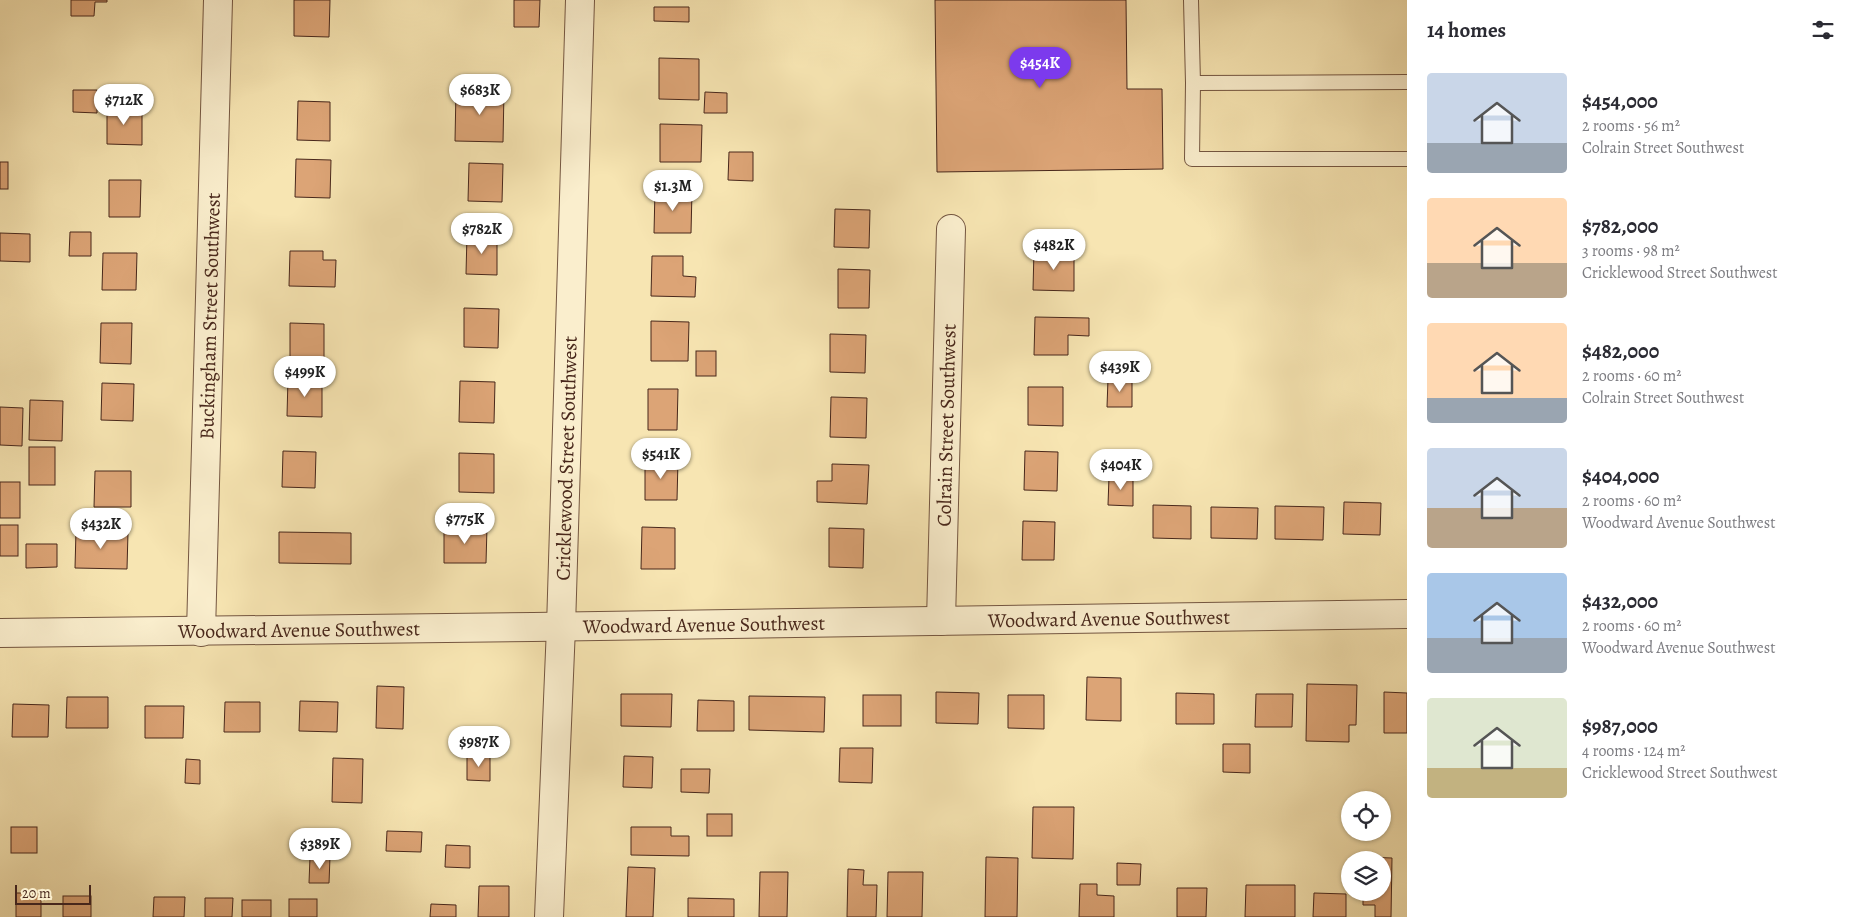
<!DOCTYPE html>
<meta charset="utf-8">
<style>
:root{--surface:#fff;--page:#f2f2f3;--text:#2b2b33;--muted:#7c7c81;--accent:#7c3aed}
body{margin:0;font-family:Alegreya,serif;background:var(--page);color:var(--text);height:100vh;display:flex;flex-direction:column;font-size:19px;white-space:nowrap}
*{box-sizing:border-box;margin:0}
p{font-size:16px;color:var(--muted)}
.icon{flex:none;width:28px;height:28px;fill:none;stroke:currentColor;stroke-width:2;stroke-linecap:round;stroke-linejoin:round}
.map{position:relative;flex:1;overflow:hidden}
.sheet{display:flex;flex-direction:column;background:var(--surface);width:450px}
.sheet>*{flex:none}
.tools{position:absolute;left:1341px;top:791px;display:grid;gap:10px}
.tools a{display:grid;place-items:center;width:50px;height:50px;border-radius:50%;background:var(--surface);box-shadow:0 1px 4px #0004;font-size:25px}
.scale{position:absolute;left:15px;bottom:12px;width:76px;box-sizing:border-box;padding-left:5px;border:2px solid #48271b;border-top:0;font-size:14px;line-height:18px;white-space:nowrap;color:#48271b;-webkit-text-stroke:4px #faeecd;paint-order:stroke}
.price{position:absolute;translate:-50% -42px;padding:0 11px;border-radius:18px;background:#fff;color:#222;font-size:16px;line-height:32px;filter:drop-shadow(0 1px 2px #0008)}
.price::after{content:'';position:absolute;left:50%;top:30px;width:15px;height:11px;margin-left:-8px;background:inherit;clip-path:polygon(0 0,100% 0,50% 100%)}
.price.on{background:var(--accent);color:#fff}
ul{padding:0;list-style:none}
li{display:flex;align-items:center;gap:15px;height:125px;padding:0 20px}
li span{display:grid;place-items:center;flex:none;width:140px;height:100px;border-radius:5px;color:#555}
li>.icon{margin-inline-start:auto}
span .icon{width:60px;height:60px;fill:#fffc;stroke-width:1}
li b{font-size:21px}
h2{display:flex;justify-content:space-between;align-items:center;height:60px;padding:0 20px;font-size:21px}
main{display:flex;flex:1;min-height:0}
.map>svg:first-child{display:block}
.building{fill:#dca476;stroke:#48271b}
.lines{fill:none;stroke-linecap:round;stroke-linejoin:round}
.service-casing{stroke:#745641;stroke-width:16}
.minor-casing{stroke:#745641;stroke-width:30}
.service{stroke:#faeecd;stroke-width:14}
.minor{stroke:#faeecd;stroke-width:28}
.labels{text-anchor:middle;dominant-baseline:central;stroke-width:4;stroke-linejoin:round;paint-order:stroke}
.street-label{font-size:20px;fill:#48271b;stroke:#faeecd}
</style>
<main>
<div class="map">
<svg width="1407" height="917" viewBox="0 0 1407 917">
<rect width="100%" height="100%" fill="#f7e5b2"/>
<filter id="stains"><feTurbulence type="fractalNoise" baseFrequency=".004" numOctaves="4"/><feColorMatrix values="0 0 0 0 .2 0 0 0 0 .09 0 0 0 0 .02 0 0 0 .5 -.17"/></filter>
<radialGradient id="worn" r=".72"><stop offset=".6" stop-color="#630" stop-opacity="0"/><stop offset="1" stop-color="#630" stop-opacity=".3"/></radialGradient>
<g class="building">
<path d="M71,0H107V2H95L94,16H71Z"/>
<path d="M294,0H330L329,37L294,36Z"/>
<path d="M514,0H540L539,27H514Z"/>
<path d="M935,0H1126L1127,89H1162L1163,169L937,172Z"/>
<path d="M654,7H689V22L654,21Z"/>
<path d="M659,58L699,59V100L659,99Z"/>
<path d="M73,90H97V113L73,112Z"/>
<path d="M456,90L504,91L503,142L455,141Z"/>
<path d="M705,92L727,93V113H704Z"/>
<path d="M298,101L330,102V141L297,140Z"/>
<path d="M107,107L142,108V145L107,144Z"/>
<path d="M660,124L702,125L701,162H660Z"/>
<path d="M729,152H753V181L728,180Z"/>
<path d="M296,159L331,160L330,198L295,197Z"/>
<rect x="0" y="162" width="8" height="27"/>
<path d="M469,163L503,164L502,202L468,201Z"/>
<path d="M109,180H141L140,217H109Z"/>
<path d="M655,190L692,191L691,233H654Z"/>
<path d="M835,209L870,210L869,248L834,247Z"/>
<path d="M70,232H91V256H69Z"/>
<path d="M0,233L30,234V262L0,261Z"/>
<path d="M467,235L497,236V275L466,274Z"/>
<path d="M1034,250L1074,251V291L1033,290Z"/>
<path d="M290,251H323V260H336L335,287L289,286Z"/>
<path d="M103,253H137L136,290H102Z"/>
<path d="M652,256H683V276L696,277L695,297L651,296Z"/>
<path d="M838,269L870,270L869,308H838Z"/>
<path d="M464,308L499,309L498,348L464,347Z"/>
<path d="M1035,317L1089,318V336L1068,335V355H1034Z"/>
<path d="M651,321L689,322L688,361H651Z"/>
<path d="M101,323H132L131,364L100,363Z"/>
<path d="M290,323L324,324V362L290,361Z"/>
<path d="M830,334L866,335L865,373L830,372Z"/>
<rect x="696" y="351" width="20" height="25"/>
<path d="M288,378L322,379V417L287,416Z"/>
<path d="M1108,379H1132V407H1107Z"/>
<path d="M460,381L495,382L494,423L459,422Z"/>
<path d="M102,383L134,384L133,421L101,420Z"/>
<path d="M1028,387H1063V426L1028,425Z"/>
<path d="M648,389H678L677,430H648Z"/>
<path d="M831,397L867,398L866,438L830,437Z"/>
<path d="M30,400L63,401L62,441L29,440Z"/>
<path d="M0,407L23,408L22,446L0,445Z"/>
<rect x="29" y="447" width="26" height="38"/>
<path d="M283,451L316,452L315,488L282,487Z"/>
<path d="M1025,451L1058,452L1057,491L1024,490Z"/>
<path d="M459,453L494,454V493L459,492Z"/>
<path d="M645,459L678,460L677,500H645Z"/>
<path d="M832,464L869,465L867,504L817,502V481H832Z"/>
<path d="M95,471H131V507H94Z"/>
<path d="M1109,477H1133V506L1108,505Z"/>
<rect x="0" y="482" width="20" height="36"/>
<path d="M1344,502L1381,503L1380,535L1343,534Z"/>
<path d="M1153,505L1191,506V539L1153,538Z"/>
<path d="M1275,506L1324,507L1323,540L1275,539Z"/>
<path d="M1211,507L1258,508L1257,539L1211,538Z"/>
<path d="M1023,521L1055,522L1054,560H1022Z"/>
<rect x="0" y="525" width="18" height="31"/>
<path d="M444,526L487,527L486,563H444Z"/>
<path d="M642,527L675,528V569H641Z"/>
<path d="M829,528L864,529L863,568L829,567Z"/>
<path d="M76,531L128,532L127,569L75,568Z"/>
<path d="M279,532L351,533V564L279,563Z"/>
<path d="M26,544H57V567L26,568Z"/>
<path d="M1087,677L1121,678V721L1086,720Z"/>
<path d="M1307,684L1357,685L1356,725H1349V742L1306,741Z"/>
<path d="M377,686L404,687L403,729L376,728Z"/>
<path d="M936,692L979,693L978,724L936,723Z"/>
<path d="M1384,692L1407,693V733H1384Z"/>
<path d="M1176,693L1214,694V724H1176Z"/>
<path d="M621,694H672L671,727L621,726Z"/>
<path d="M1256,694H1293L1292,727H1255Z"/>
<rect x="863" y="695" width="38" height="31"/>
<path d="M1008,695H1044V729L1008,728Z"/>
<path d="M749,696L825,697L824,732L749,730Z"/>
<path d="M67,697H108V728H66Z"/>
<path d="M698,700L734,701V731H697Z"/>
<path d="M300,701L338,702L337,732L299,731Z"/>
<path d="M225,702H260V732H224Z"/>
<path d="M13,704L49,705L48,737H12Z"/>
<path d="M145,706H184L183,738H145Z"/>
<path d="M1223,744H1250V773L1223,772Z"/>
<path d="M840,748H873L872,783L839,782Z"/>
<path d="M467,755H490V781L467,780Z"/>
<path d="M624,756L653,757L652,788L623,787Z"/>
<path d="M333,758L363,759L362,803L332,802Z"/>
<path d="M186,759L200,760V784L185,783Z"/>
<path d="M681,769H710L709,793L681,792Z"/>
<path d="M1033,807H1074L1073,859L1032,858Z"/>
<rect x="707" y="814" width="25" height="22"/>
<rect x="11" y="827" width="26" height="26"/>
<path d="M631,827H671V836H689V856L631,855Z"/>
<path d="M387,831L422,832L421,852L386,851Z"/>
<path d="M446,845L470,846V868L445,867Z"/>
<path d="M310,857H330L329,883H309Z"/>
<path d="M986,857L1018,858L1017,917H985Z"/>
<path d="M1364,857L1392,858L1391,917H1375V905H1363V892H1382V860H1364Z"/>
<path d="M1117,863L1141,864L1140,885H1117Z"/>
<path d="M628,867L655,868L653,917H626Z"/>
<path d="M848,869L864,870L863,885H877L876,917H847Z"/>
<path d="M760,872H788L787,917H759Z"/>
<path d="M888,872H923L922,917H887Z"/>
<path d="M1080,884H1097V895L1114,896V917H1079Z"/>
<path d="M1246,885H1295V917H1245Z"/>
<path d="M479,886H509V917H478Z"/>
<path d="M1177,888H1207L1206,917H1177Z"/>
<rect x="16" y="893" width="25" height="24"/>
<path d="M1314,893L1346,894V917H1313Z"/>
<rect x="63" y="896" width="28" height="21"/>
<path d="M154,897H185L184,917H153Z"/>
<path d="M205,898H233L232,917H205Z"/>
<path d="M688,898L734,899V917H688Z"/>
<rect x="289" y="899" width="28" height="18"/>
<rect x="242" y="900" width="29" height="17"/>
<path d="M431,904L456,905V917H430Z"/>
</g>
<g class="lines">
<defs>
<g id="service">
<path d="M1191,0L1193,83L1192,159H1407"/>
<path d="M1193,83L1407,82"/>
</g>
<g id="minor">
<path id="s1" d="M941,621L951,229"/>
<path id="s2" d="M201,632L218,0"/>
<path id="s3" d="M0,633L533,627L1407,614"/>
<path id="s4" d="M549,917L561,627L580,0"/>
</g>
</defs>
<use href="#service" class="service-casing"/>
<use href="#minor" class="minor-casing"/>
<use href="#service" class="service"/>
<use href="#minor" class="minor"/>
</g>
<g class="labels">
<g class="street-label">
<text stroke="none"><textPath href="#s2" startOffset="316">Buckingham Street Southwest</textPath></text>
<text stroke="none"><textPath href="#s1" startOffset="196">Colrain Street Southwest</textPath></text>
<text stroke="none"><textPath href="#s4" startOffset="459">Cricklewood Street Southwest</textPath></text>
<text stroke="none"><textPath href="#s3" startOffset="1109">Woodward Avenue Southwest</textPath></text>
<text stroke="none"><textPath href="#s3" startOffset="704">Woodward Avenue Southwest</textPath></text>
<text stroke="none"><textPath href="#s3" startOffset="299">Woodward Avenue Southwest</textPath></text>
</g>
</g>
<rect width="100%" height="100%" filter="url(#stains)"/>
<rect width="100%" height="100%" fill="url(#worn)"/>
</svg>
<div class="tools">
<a><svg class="icon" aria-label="locate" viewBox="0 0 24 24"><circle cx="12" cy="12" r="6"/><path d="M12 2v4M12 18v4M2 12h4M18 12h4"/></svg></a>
<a><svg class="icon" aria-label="layers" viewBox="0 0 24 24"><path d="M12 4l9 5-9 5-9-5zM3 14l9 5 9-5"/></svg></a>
</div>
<div class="scale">20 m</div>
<b class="price on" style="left:1040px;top:89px">$454K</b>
<b class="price" style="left:480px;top:116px">$683K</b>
<b class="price" style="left:124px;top:126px">$712K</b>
<b class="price" style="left:673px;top:212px">$1.3M</b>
<b class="price" style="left:482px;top:255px">$782K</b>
<b class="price" style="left:1054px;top:271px">$482K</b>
<b class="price" style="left:1120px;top:393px">$439K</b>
<b class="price" style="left:305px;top:398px">$499K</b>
<b class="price" style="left:661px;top:480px">$541K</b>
<b class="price" style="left:1121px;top:491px">$404K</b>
<b class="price" style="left:465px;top:545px">$775K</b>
<b class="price" style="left:101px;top:550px">$432K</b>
<b class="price" style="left:479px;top:768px">$987K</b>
<b class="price" style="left:320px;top:870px">$389K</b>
</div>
<section class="sheet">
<h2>14 homes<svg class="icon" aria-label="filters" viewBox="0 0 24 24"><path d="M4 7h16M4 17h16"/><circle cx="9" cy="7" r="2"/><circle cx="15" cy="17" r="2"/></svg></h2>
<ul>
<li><span style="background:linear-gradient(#c9d6e8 70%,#9aa5b1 0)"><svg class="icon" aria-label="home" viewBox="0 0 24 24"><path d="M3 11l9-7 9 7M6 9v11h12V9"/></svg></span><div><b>$454,000</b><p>2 rooms · 56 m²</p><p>Colrain Street Southwest</p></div></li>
<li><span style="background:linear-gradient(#ffd9b3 65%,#b9a48a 0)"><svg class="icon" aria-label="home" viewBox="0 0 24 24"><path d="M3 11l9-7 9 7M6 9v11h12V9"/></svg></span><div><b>$782,000</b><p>3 rooms · 98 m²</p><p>Cricklewood Street Southwest</p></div></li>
<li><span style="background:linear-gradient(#ffd9b3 75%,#9aa5b1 0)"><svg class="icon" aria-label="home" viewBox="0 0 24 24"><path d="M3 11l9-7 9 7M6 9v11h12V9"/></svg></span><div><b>$482,000</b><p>2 rooms · 60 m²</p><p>Colrain Street Southwest</p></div></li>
<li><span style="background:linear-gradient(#c9d6e8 60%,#b9a48a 0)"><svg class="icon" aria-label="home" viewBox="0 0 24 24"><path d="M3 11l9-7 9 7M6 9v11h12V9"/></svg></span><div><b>$404,000</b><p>2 rooms · 60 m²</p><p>Woodward Avenue Southwest</p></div></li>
<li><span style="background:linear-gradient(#a9c7e8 65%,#9aa5b1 0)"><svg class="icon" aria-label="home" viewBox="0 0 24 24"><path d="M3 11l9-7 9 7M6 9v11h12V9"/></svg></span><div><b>$432,000</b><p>2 rooms · 60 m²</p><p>Woodward Avenue Southwest</p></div></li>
<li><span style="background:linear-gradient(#dfe7d0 70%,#c2b280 0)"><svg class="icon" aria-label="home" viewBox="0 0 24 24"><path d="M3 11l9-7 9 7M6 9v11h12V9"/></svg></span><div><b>$987,000</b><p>4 rooms · 124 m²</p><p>Cricklewood Street Southwest</p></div></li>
</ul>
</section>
</main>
